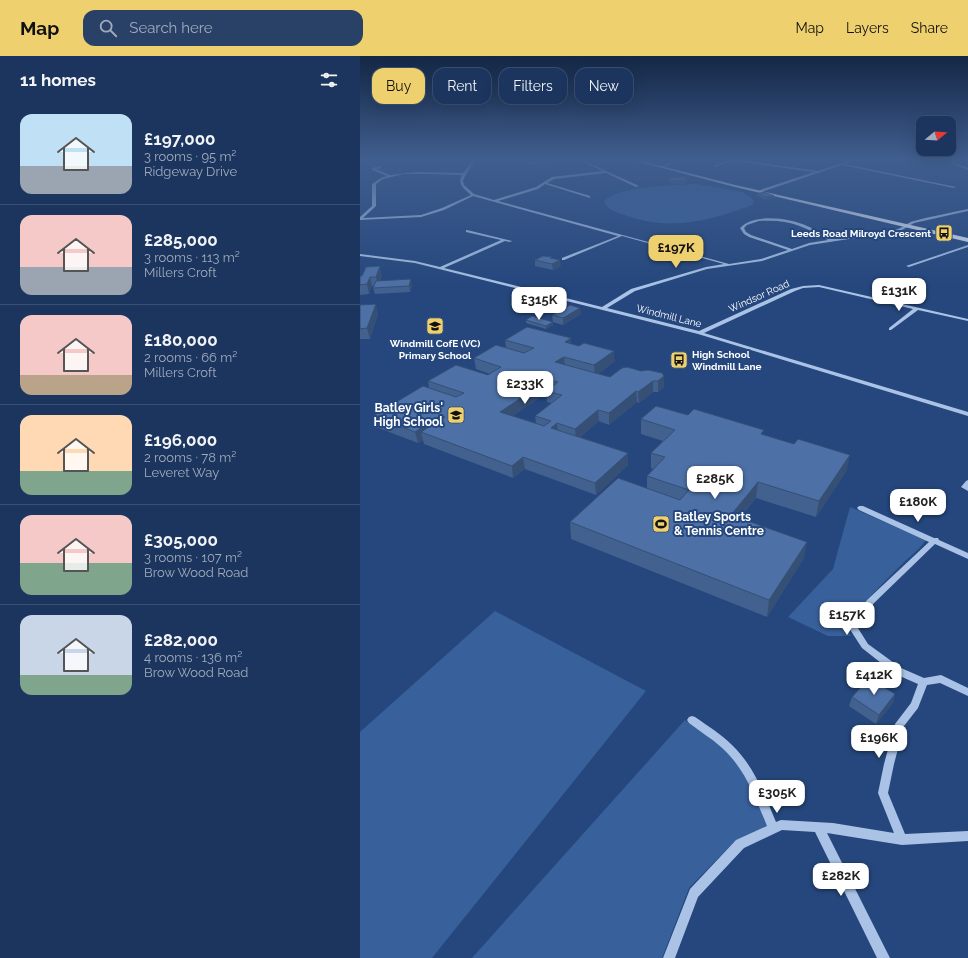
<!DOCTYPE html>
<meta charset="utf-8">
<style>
:root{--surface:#1c355e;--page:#294067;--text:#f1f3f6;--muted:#a0abbc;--line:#3a5073;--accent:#efd06e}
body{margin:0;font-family:Raleway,sans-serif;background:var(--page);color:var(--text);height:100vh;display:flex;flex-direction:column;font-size:15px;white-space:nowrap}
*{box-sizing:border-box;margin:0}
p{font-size:13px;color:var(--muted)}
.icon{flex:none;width:22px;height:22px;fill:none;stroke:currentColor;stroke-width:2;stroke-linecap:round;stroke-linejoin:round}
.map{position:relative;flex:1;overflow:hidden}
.sheet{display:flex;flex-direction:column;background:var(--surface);width:360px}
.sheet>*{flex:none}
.banner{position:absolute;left:12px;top:12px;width:380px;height:36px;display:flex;gap:8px}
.needle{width:26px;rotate:72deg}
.tools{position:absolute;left:556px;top:60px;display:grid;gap:8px}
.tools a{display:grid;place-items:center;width:40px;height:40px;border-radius:8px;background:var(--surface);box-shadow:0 4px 16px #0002,0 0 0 1px var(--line);font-size:20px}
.price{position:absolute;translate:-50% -34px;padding:0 9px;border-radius:8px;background:#fff;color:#222;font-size:13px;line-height:26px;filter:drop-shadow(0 1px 2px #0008)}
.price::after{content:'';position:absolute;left:50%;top:24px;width:12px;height:9px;margin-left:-6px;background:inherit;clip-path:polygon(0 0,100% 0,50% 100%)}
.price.active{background:var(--accent);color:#111}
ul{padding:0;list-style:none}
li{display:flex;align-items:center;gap:12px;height:100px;padding:0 20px}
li+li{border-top:1px solid var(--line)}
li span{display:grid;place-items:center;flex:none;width:112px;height:80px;border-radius:12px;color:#555}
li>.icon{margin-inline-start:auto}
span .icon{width:48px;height:48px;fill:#fffc;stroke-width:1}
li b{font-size:17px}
h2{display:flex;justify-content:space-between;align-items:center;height:48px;padding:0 20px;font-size:17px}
.chip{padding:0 14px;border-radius:12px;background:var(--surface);box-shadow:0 4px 16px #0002,0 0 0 1px var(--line);font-size:14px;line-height:36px}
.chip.active{background:var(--accent);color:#111}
header{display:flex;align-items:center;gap:24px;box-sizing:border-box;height:56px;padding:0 20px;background:var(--accent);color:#111}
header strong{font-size:19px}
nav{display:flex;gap:22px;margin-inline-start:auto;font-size:14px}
.search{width:280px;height:36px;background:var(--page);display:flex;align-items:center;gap:10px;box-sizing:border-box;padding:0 14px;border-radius:12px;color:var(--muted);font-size:15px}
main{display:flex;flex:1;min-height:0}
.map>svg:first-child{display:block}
.green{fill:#38609b}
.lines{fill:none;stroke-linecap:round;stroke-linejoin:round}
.minor{fill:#aac2e5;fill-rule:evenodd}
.major{fill:#eaf1fd;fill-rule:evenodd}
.wall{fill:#42618f;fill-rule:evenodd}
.shaded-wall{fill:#364f74}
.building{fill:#4d71a6;stroke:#364f74;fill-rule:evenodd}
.labels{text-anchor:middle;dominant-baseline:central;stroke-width:4;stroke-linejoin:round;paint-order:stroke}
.far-poi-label{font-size:10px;font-weight:bold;fill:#fff;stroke:#25477d;text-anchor:end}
.far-street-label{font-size:10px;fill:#fff;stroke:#25477d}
.poi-label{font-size:12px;font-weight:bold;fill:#fff;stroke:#25477d;text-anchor:end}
</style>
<header>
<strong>Map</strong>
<div class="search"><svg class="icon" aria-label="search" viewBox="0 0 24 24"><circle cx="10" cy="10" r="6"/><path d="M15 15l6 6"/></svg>Search here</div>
<nav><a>Map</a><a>Layers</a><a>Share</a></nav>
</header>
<main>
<section class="sheet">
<h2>11 homes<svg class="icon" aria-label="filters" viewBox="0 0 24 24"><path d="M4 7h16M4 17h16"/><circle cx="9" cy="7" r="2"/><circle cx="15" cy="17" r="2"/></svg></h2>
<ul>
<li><span style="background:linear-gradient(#bfe0f5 65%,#9aa5b1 0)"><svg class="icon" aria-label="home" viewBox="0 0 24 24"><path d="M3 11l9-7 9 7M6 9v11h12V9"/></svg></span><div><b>£197,000</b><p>3 rooms · 95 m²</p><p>Ridgeway Drive</p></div></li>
<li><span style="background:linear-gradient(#f6c9c9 65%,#9aa5b1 0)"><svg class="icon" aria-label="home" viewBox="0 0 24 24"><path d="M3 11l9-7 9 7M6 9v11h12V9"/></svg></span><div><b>£285,000</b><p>3 rooms · 113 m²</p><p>Millers Croft</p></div></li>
<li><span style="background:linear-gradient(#f6c9c9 75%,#b9a48a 0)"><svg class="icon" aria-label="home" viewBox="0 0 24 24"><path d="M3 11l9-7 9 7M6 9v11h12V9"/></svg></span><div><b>£180,000</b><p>2 rooms · 66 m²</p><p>Millers Croft</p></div></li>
<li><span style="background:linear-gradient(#ffd9b3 70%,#7fa58c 0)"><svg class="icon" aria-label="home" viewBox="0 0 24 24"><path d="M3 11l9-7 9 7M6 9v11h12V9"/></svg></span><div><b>£196,000</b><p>2 rooms · 78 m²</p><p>Leveret Way</p></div></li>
<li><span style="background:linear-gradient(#f6c9c9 60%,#7fa58c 0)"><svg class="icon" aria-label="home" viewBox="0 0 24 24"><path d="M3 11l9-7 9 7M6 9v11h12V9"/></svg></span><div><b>£305,000</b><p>3 rooms · 107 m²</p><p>Brow Wood Road</p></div></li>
<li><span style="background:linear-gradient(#c9d6e8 75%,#7fa58c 0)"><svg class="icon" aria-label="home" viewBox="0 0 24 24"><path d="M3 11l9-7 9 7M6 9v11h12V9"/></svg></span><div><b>£282,000</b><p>4 rooms · 136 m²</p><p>Brow Wood Road</p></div></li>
</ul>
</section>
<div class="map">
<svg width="608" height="902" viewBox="0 0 608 902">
<rect width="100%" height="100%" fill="#25477d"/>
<g class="green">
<path d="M337,128L382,136L392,142L394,146L392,149C349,165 312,175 267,160C258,157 248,154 244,146C254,130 318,129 337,128Z"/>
<path d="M490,451L566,484C559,494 549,501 540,510C521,529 502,548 486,569L491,580H468L428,561L473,513Z"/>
<path d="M135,555L286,635L72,902H0V676Z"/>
<path d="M325,664L369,696L392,730L408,770L373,787L329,832L302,902H112Z"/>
</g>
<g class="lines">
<g class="minor">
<path d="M113,104H115L104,122L103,125L104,129L114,138L134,144L176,131L192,121L243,115L219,104H222L279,130L276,131L246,117L194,123L187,127L230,140V142L185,128L178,133L138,145L369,208L401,203L428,194L389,181L384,178L380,172C395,157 429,162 447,170C455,173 464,181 471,183C475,184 531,175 538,173C544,171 548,166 554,165C572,160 590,157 608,153V155L554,167L542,174L528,177L450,189L402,205L347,213L275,235L247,252L339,275L431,233L443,230L459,229L608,263V265L558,254L531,274H529V272L553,253L459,231L443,232L435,235L344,277L608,356V360L338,278L55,207L0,200V198L55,205L80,211L141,184L106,176V174H107L152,185L150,186L145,185L84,212L242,251L271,233L346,211L364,208L262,180L204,204H202V202L258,180L113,140L84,154L61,161L0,164V161L12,150V128L21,122L27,120L12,114V112L21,110V112L16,113L30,119L57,116L103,117ZM44,118H69L102,119C97,128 104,133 111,139L82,152L61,159L3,162L16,150V128L23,123ZM399,165C429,163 443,170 468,184L449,187L432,193L391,179L386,176L384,172L387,169Z"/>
<path d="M189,104H195L170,108L169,107Z"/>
<path d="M318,104H321L301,112L299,111Z"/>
<path d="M370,104H380L458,115L492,104H495L485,108L596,131L594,132L482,109L401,136L400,134L454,116L380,106H370L354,111L353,110Z"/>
<path d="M583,104H586L608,112V114Z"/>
<path d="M608,189V191L549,211L546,210Z"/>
<path d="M608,424V435L601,431L606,425Z"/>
<path d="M499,450H503L574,482H578L579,484L608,497V503L575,488L513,548L496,569L508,588L541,612L564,622L581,619L608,632V640L580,627L567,629L558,652L544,670L534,708L528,737L545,778L608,775V785L542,789L467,777L530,902H517L455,776L422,774L384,792L338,841L315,902H303L330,833L376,784L407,770C395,741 385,712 361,691C351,682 339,675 329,667L327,664L329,661L332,660L335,661C348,670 361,678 372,689C394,710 404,738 416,766L421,764L473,767L534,777L518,737L524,708L535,668L551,647L558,628L535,618L502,592L487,569L507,544L569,486L499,454L497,452Z"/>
</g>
<path class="major" d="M272,104H278L375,129L608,182V186L375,131Z"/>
</g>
<g class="wall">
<path d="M309,122L327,124V127L311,128L309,125Z"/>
<path d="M397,138L414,140V142L407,144L397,140Z"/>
<path d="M192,201V202L201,210L193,214L175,210V204Z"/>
<path d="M22,219L20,225L52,230L50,236L15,238L13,232L14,230H12L9,238L0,239V220Z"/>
<path d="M0,249L18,258L10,283H0Z"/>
<path d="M221,258L203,269L193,266L192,259Z"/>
<path d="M166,264L193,266V269L186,273L166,267Z"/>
<path d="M211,282V288L255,305L238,318L250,321L288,314L304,331L298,336H293L279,347L277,346L249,369L239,365L220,381L268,397V409L236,439L165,413L153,422L64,388L63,384L58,387L16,371L13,360L69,332L68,325L128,319L130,318L116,313L114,302L146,292L145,284ZM186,337L187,346L191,347L175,360L176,367L153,360Z"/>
<path d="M328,359L403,378L487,414L456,461L396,442L380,462L444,502L407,561L211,483L210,466L287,432V420L293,413L291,412V397L303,385L281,378V363Z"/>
<path d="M535,638L533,647L516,668L489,650L492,641Z"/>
</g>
<g class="shaded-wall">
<path d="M327,124V127L311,128V125Z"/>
<path d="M414,140V142L407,144V141Z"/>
<path d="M200,204L201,210L193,214L192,208Z"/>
<path d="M20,210L22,219L18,230L16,221Z"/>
<path d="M10,221L12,230L9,238L7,228Z"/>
<path d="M51,223L52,230L50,236L49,230Z"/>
<path d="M16,248L18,258L10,283L7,272Z"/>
<path d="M220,252L221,258L203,269V262Z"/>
<path d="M193,266V269L186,273V270Z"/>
<path d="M211,282V293L205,286Z"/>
<path d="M254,295L255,305L235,320L234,309Z"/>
<path d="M204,301L205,311L195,306Z"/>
<path d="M304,320V331L298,336V325Z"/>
<path d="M188,324L189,335H186V337L142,368L140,356Z"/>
<path d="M293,325V336L279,347L278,336Z"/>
<path d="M276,335L277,346L249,369V357Z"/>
<path d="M238,354L239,365L216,384L215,373Z"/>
<path d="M81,359L84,371L61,376L63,384L58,387L55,376Z"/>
<path d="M197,367L198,379L191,372Z"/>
<path d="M268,397V409L236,439L235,427Z"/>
<path d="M490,399L487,414L456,461L459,445Z"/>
<path d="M163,401L165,413L153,422L152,410Z"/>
<path d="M398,426L396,442L370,475L371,459Z"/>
<path d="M447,486L444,502L407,561L409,544Z"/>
<path d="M535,638L533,647L516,668L519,659Z"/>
</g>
<g class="building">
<path d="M324,121L327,124L311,125L309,122Z"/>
<path d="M404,136L414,140L407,141L397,138Z"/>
<path d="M183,200L192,201L190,202L200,204L192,208L175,204Z"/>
<path d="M20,210L16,221H10L7,228L0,229V220H2L6,211Z"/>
<path d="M51,223L49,230L13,232L16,225Z"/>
<path d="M16,248L7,272L0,273V249Z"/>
<path d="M210,249L220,252L203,262L192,259Z"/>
<path d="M172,260L193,266L186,270L166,264Z"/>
<path d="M167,271L211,282L205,286L219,290L224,287L254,295L234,309L204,301L195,306L250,321L262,312L267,311L281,315L288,314L302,317L304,320L298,325H293L278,336L276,335L249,357L238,354L215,373L197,367L191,372L268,397L235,427L163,401L152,410L61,376L85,361L81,359L55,376L13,360L63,330L96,341L104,337L68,325L96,309L128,319L141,311L114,302L136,289L164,297L174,292L145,284ZM188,324L198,326L186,335L202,339L175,360L191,365L184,370L140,356Z"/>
<path d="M296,350L328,359L334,353L404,374L401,378L434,388L438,383L490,399L459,445L398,426L371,459L447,486L409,544L210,466L258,422L320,444L329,434L287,420L305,401L291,397L315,374L281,363Z"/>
<path d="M509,622L535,638L519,659L492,641Z"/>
</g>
<linearGradient id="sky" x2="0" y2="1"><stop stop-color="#142745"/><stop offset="0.45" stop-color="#405e8f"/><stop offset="1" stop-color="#405e8f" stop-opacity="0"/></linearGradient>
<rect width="608" height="230" fill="url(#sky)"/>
<defs>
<symbol id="bus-square" viewBox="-11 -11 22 22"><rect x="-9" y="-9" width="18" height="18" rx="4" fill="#efd06e" stroke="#25477d"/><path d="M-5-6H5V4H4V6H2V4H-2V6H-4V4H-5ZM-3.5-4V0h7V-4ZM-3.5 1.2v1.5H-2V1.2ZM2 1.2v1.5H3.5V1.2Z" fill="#111"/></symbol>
<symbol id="school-square" viewBox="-11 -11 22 22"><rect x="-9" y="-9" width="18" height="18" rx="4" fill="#efd06e" stroke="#25477d"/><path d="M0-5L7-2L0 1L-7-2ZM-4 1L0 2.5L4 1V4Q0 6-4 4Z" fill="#111"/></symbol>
<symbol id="stadium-square" viewBox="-11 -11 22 22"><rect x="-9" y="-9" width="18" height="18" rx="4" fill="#efd06e" stroke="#25477d"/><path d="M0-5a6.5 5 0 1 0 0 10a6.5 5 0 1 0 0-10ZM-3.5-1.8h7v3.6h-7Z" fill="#111"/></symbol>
</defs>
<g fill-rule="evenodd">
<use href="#bus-square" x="574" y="167" width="20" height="20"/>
<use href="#school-square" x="65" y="260" width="20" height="20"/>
<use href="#bus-square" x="309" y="294" width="20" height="20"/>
<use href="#school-square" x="86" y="349" width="20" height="20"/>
<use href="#stadium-square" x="291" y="458" width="20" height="20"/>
</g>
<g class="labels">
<g class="far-poi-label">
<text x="571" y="177">Leeds Road Milroyd Crescent</text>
<text x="75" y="287" text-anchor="middle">Windmill CofE (VC)<tspan x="75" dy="12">Primary School</tspan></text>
<text x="332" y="298" text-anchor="start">High School<tspan x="332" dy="12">Windmill Lane</tspan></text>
</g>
<g class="far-street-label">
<text transform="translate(399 240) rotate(-24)">Windsor Road</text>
<text transform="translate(309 260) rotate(14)">Windmill Lane</text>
</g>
<g class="poi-label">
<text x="83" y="352">Batley Girls'<tspan x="83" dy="14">High School</tspan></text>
<text x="314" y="461" text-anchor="start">Batley Sports<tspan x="314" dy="14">&amp; Tennis Centre</tspan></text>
</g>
</g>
</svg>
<div class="tools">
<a><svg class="needle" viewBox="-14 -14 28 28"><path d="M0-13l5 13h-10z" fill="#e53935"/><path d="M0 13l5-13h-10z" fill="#a0abbc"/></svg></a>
</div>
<b class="price active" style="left:316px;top:213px">£197K</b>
<b class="price" style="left:539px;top:256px">£131K</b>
<b class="price" style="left:179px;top:265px">£315K</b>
<b class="price" style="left:165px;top:349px">£233K</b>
<b class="price" style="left:355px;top:444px">£285K</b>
<b class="price" style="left:558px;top:467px">£180K</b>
<b class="price" style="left:487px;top:580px">£157K</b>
<b class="price" style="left:514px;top:640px">£412K</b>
<b class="price" style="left:519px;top:703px">£196K</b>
<b class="price" style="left:417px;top:758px">£305K</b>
<b class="price" style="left:481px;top:841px">£282K</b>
<div class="banner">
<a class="chip active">Buy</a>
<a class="chip">Rent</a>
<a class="chip">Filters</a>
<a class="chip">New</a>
</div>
</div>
</main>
